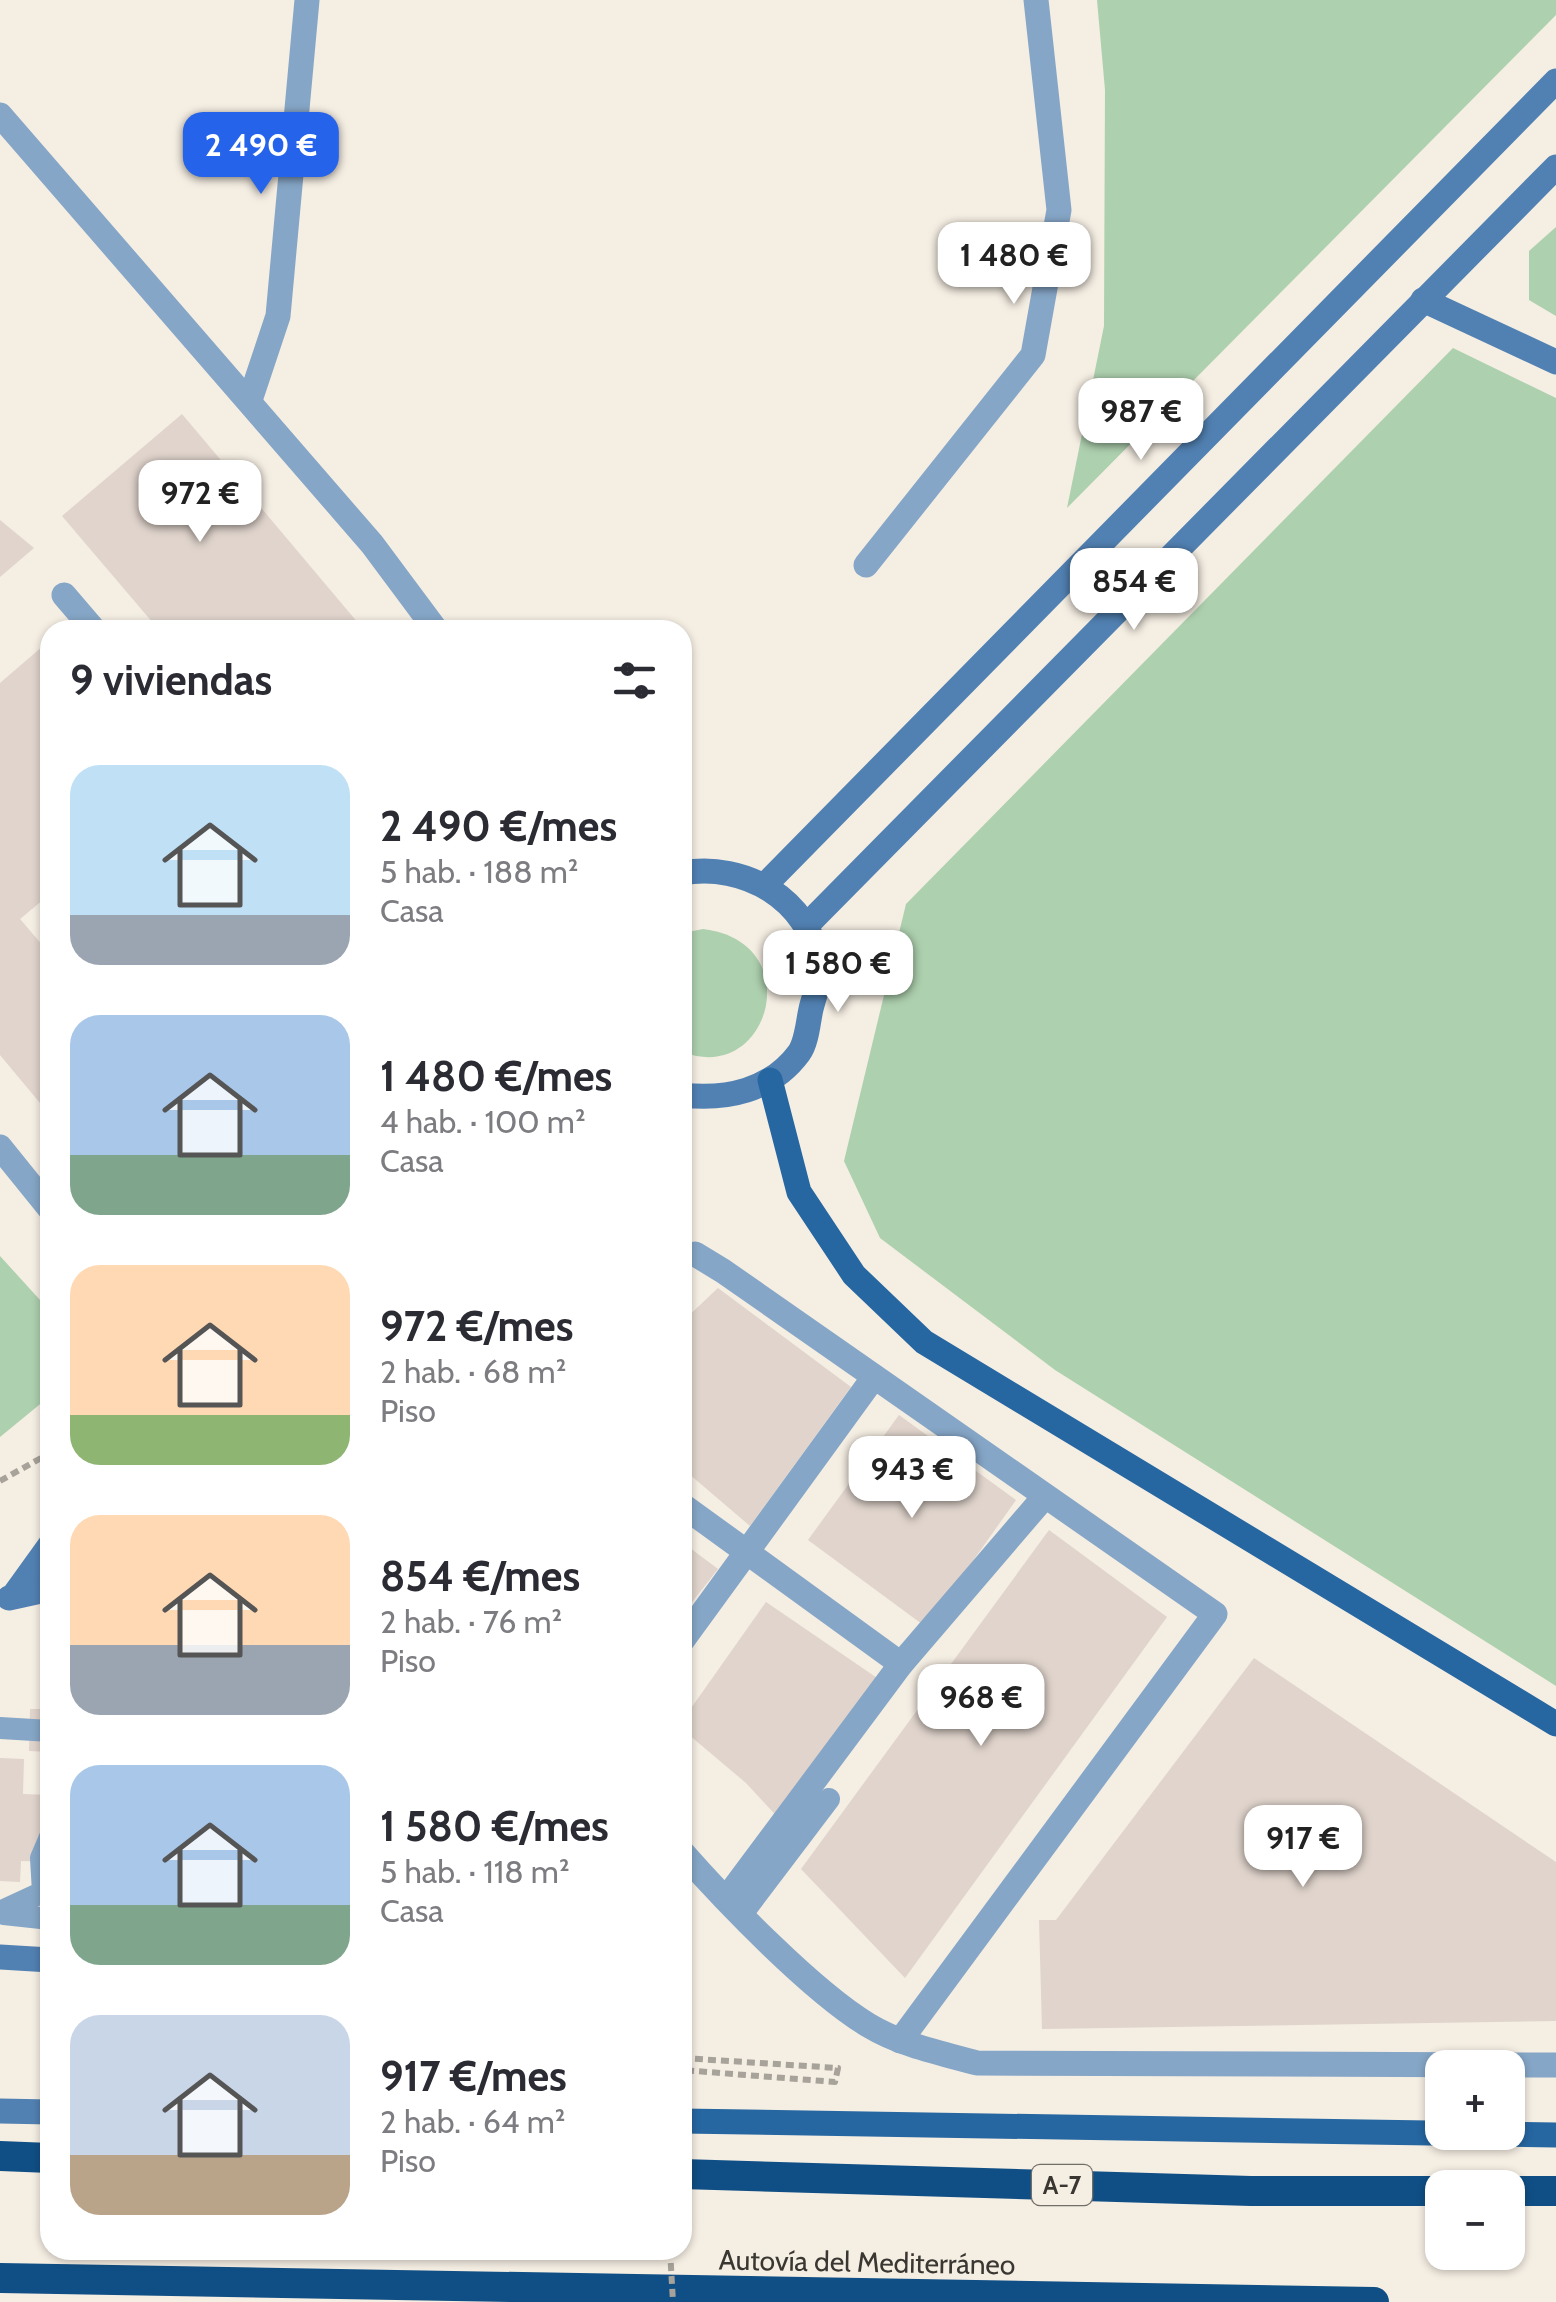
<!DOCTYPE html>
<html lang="es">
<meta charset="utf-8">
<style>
:root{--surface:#fff;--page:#f2f2f3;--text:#2b2b33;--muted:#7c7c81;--accent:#2563eb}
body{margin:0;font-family:Cabin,sans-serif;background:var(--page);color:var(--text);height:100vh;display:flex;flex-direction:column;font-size:38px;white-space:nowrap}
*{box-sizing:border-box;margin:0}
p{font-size:32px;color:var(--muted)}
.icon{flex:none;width:55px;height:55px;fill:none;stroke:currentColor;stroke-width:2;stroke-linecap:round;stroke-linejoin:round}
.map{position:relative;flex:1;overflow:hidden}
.details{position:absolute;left:40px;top:620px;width:652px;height:1640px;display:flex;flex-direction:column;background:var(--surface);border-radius:30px;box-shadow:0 2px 8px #0004}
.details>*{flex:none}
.fabs{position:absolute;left:1425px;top:2050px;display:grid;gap:20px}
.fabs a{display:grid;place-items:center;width:100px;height:100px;border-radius:20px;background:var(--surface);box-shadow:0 2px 8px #0004;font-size:50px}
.price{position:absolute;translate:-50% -85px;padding:0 22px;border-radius:20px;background:#fff;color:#222;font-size:32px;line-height:65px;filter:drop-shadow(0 2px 5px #0008)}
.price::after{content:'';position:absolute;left:50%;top:60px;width:30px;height:22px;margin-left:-15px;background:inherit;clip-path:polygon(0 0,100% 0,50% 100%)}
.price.active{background:var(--accent);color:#fff}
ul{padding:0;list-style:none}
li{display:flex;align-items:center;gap:30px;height:250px;padding:0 30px}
li span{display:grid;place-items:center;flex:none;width:280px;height:200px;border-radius:30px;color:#555}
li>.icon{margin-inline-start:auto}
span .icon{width:120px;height:120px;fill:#fffc;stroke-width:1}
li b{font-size:42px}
h2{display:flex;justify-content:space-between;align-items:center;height:120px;padding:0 30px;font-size:42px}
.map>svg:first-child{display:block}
.green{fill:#add0ae}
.building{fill:#e0d4cc}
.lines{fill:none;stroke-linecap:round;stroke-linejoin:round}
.path{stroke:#a7a29a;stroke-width:6;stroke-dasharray:8 5;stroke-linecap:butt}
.lane{stroke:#86a6c7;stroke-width:22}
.street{stroke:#86a6c7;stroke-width:25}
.secondary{stroke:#5181b2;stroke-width:25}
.primary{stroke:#2666a1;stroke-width:25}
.highway{stroke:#104f85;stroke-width:30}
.path-bridge{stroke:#a7a29a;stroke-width:6;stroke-dasharray:8 5;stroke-linecap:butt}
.labels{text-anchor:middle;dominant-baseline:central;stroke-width:10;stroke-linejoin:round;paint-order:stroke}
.shield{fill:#f5eee3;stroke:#726e68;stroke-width:2.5}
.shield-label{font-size:25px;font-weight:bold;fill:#3a3733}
.street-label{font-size:28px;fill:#3a3733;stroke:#f5eee3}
</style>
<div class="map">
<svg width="1556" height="2302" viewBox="0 0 1556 2302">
<rect width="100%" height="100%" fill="#f5eee3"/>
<g class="green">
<path d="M1097,0H1556V15L1067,508L1104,326L1105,90Z"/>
<path d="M1556,227V316L1529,300V251Z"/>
<path d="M1453,348L1556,398V1686L1055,1370L880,1238L844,1161L906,904Z"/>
<path d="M703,929C810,942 769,1086 683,1052V933Z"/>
<path d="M0,1256L50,1311V1396L0,1437Z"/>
</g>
<g class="building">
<path d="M182,414L364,630H159L62,516Z"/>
<path d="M0,520L34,548L0,577Z"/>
<path d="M50,640V894L20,919L50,954V1115L0,1055V683Z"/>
<path d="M718,1288L851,1387L750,1526L682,1468V1322Z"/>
<path d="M899,1415L1016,1500L926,1627L808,1540Z"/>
<path d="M1049,1530L1167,1617L905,1978L801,1869Z"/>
<path d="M682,1542L718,1569L682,1615Z"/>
<path d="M766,1602L883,1682L782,1822L746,1783L682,1729V1721Z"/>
<path d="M1254,1658L1556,1862V2021L1042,2029L1039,1920H1056Z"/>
<path d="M30,1709H50V1752L29,1751Z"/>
<path d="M0,1758L24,1759L23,1794L50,1795V1862L21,1861L20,1882L0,1881Z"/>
</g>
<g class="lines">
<g class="path">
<path d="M0,1481L50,1453"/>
<path d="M682,2058L838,2068L835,2082L682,2070"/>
</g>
<g class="lane">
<path d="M0,1728L50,1731"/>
<path d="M0,1912L43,1892L41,1858L50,1837"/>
<path d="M4,1914L50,1919"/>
<path d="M742,1914L829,1799"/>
</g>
<g class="street">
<path d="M0,115L372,544L436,630"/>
<path d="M250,400L278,316L307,0"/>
<path d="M866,565L1033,355L1059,210L1036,0"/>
<path d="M64,595L94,630"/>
<path d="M0,1147L50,1209"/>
<path d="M682,1256L695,1254L723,1271L1215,1614L900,2041"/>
<path d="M682,1505L901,1664"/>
<path d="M682,1641L874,1377"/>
<path d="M682,1852C727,1903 812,1991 868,2025C901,2045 940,2053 977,2063L1556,2065"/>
<path d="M726,1899L901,1664L1045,1496"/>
</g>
<g class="secondary">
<path d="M1423,300L1556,362"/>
<path d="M682,873C745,862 808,899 820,964C822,977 814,996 811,1009C808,1022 807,1042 799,1053C771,1091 726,1100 682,1095"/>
<path d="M765,885L1556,81"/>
<path d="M806,926L1556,167"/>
<path d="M14,1595L50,1545"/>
<path d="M9,1598L50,1589"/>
<path d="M0,1957L50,1960"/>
<path d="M0,2111L50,2112"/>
</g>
<g class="primary">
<path d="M770,1080L799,1192L854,1275L924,1342L1556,1724"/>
<path d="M682,2121L1556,2135"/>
</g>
<g class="highway">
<path d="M0,2156L50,2158"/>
<path d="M682,2174L1251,2191H1442"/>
<path d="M1508,2191H1556"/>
<path d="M0,2278L1374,2302"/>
</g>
<path class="path-bridge" d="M670,2250L673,2302"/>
</g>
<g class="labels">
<rect class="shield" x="1032" y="2165" width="60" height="40" rx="8"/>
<g class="shield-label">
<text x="1062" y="2185">A-7</text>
</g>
<g class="street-label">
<text transform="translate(867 2262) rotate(1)">Autovía del Mediterráneo</text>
</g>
</g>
</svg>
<div class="fabs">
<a>+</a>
<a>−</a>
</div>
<b class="price active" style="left:261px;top:197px">2 490 €</b>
<b class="price" style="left:1014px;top:307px">1 480 €</b>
<b class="price" style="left:1141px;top:463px">987 €</b>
<b class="price" style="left:200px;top:545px">972 €</b>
<b class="price" style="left:1134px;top:633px">854 €</b>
<b class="price" style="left:838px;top:1015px">1 580 €</b>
<b class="price" style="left:912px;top:1521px">943 €</b>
<b class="price" style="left:981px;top:1749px">968 €</b>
<b class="price" style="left:1303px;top:1890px">917 €</b>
<section class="details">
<h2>9 viviendas<svg class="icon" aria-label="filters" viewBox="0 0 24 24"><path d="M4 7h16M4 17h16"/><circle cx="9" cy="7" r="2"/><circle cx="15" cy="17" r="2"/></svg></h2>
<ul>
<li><span style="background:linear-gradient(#bfe0f5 75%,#9aa5b1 0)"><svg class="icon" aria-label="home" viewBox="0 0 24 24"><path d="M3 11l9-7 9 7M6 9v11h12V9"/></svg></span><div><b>2 490 €/mes</b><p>5 hab. · 188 m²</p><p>Casa</p></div></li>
<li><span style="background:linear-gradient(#a9c7e8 70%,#7fa58c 0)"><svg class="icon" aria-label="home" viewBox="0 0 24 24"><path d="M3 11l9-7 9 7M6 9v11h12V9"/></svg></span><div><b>1 480 €/mes</b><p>4 hab. · 100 m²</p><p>Casa</p></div></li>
<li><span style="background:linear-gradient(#ffd9b3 75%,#8fb573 0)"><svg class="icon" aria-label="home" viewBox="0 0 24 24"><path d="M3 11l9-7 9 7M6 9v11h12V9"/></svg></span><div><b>972 €/mes</b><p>2 hab. · 68 m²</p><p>Piso</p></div></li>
<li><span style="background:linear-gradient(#ffd9b3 65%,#9aa5b1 0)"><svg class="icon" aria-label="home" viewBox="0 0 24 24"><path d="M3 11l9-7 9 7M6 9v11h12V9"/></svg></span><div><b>854 €/mes</b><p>2 hab. · 76 m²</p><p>Piso</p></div></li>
<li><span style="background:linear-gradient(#a9c7e8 70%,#7fa58c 0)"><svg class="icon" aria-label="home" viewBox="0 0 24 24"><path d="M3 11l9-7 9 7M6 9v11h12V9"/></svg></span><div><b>1 580 €/mes</b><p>5 hab. · 118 m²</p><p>Casa</p></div></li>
<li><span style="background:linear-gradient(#c9d6e8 70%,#b9a48a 0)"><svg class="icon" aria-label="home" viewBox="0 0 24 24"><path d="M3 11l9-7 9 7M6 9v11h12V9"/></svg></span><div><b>917 €/mes</b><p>2 hab. · 64 m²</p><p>Piso</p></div></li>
</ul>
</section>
</div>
